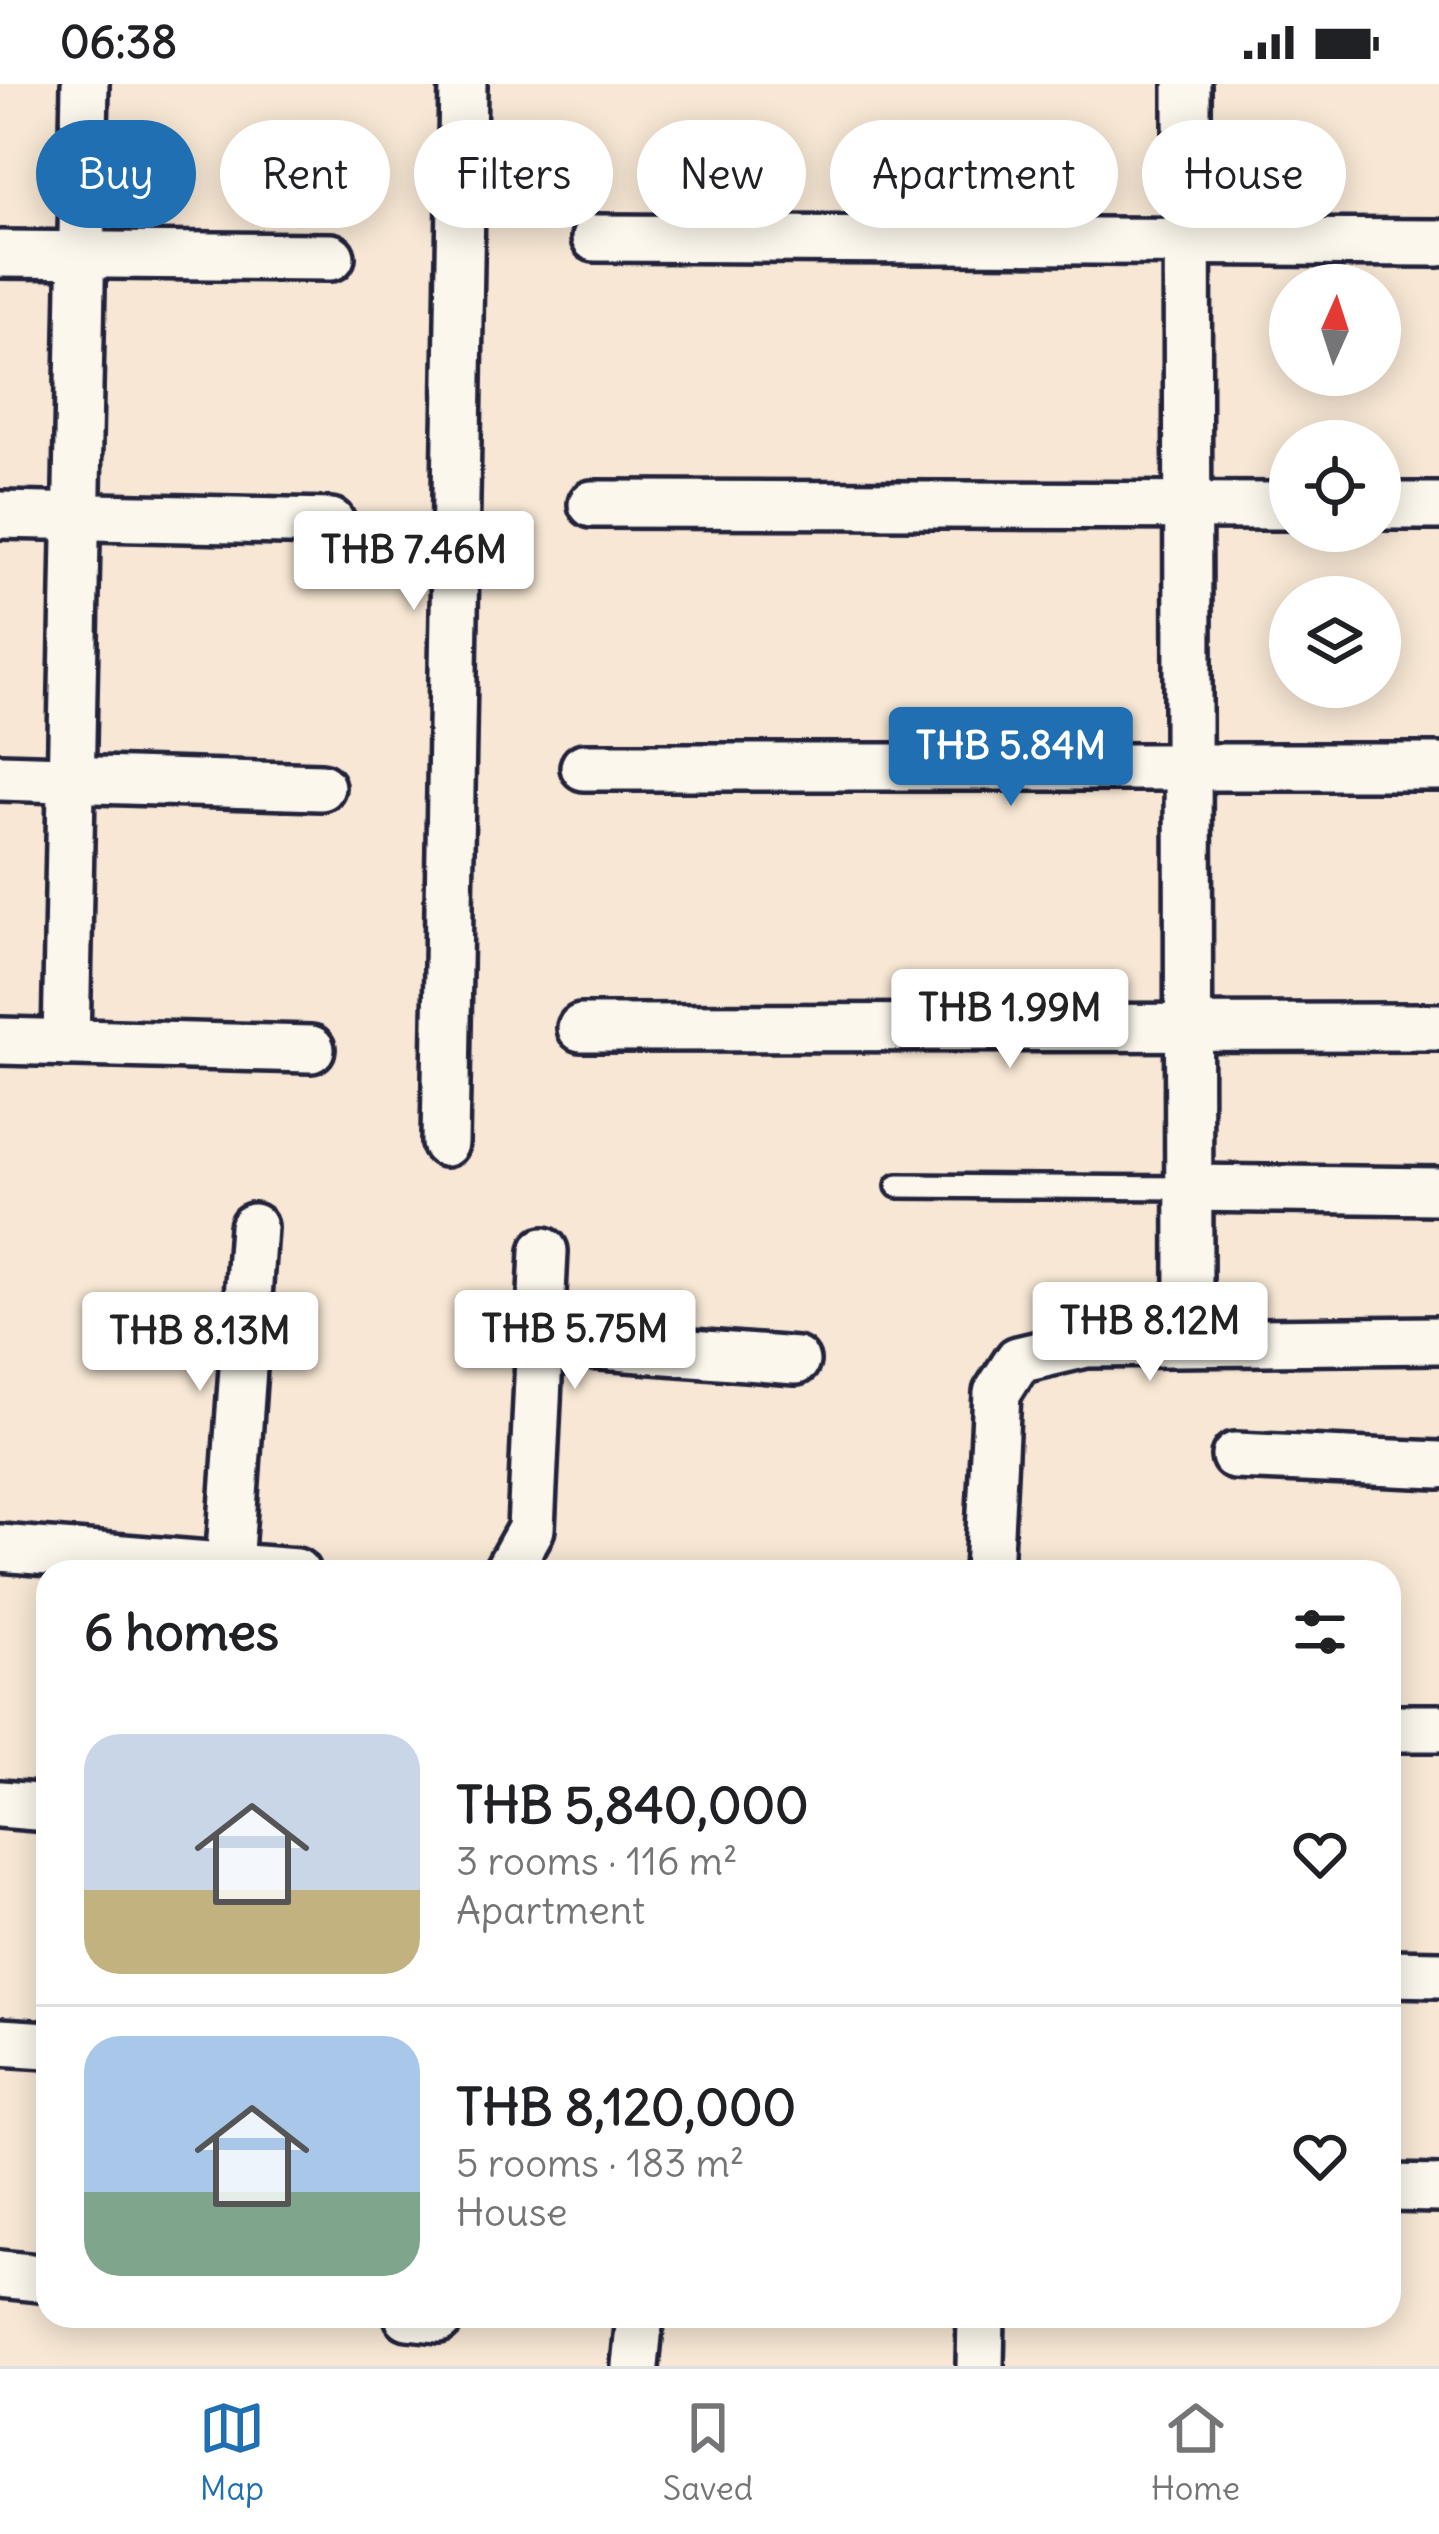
<!DOCTYPE html>
<meta charset="utf-8">
<style>
:root{--surface:#fff;--page:#f2f2f2;--text:#202124;--muted:#757577;--line:#e0e0e0;--accent:#1f6fb2}
body{margin:0;font-family:Delius,sans-serif;background:var(--page);color:var(--text);height:100vh;display:flex;flex-direction:column;font-size:45px;white-space:nowrap}
*{box-sizing:border-box;margin:0}
p{font-size:39px;color:var(--muted)}
.icon{flex:none;width:66px;height:66px;fill:none;stroke:currentColor;stroke-width:2;stroke-linecap:round;stroke-linejoin:round}
.map{position:relative;flex:1;overflow:hidden}
.panel{position:absolute;left:36px;top:1476px;width:1365px;height:768px;display:flex;flex-direction:column;background:var(--surface);border-radius:36px;box-shadow:0 6px 30px #0003}
.panel>*{flex:none}
.guide{position:absolute;left:36px;top:36px;width:1368px;height:108px;display:flex;gap:24px}
.needle{width:78px;rotate:3deg}
.controls{position:absolute;left:1269px;top:180px;display:grid;gap:24px}
.controls a{display:grid;place-items:center;width:132px;height:132px;border-radius:50%;background:var(--surface);box-shadow:0 6px 30px #0003;font-size:60px}
.price{position:absolute;translate:-50% -102px;padding:0 27px;border-radius:12px;background:#fff;color:#222;font-size:39px;line-height:78px;filter:drop-shadow(0 3px 6px #0008)}
.price::after{content:'';position:absolute;left:50%;top:72px;width:36px;height:27px;margin-left:-18px;background:inherit;clip-path:polygon(0 0,100% 0,50% 100%)}
.price.selected{background:var(--accent);color:#fff}
ul{padding:0;list-style:none}
li{display:flex;align-items:center;gap:36px;height:300px;padding:0 48px}
li+li{border-top:3px solid var(--line)}
li span{display:grid;place-items:center;flex:none;width:336px;height:240px;border-radius:36px;color:#555}
li>.icon{margin-inline-start:auto}
span .icon{width:144px;height:144px;fill:#fffc;stroke-width:1}
li b{font-size:51px}
h2{display:flex;justify-content:space-between;align-items:center;height:144px;padding:0 48px;font-size:51px}
.pill{padding:0 42px;border-radius:54px;background:var(--surface);box-shadow:0 6px 30px #0003;font-size:42px;line-height:108px}
.pill.selected{background:var(--accent);color:#fff}
.status{display:flex;justify-content:space-between;align-items:center;height:84px;padding:0 60px;background:var(--surface);direction:ltr}
.status svg{height:33px;fill:currentColor}
.menu{display:flex;justify-content:space-around;align-items:center;height:168px;border-top:3px solid var(--line);background:var(--surface);font-size:33px;color:var(--muted)}
.menu a{display:grid;justify-items:center;gap:6px}
.menu .selected{color:var(--accent)}
.map>svg:first-child{display:block}
.lines{fill:none;stroke-linecap:round;stroke-linejoin:round}
.service-casing{stroke:#22223b;stroke-width:30}
.minor-casing{stroke:#22223b;stroke-width:54}
.service{stroke:#fbf7ec;stroke-width:21}
.minor{stroke:#fbf7ec;stroke-width:45}
</style>
<div class="status"><b>06:38</b><svg viewBox="0 0 49 12"><path d="M0 12V9h3v3zM5 12V6h3v6zM10 12V3h3v9zM15 12V0h3v12zM26 1h20v11H26zM47 4h2v5h-2z"/></svg></div>
<div class="map">
<svg width="1439" height="2282" viewBox="0 0 1439 2282">
<rect width="100%" height="100%" fill="#f7e7d4"/>
<filter id="ink" filterUnits="userSpaceOnUse"><feTurbulence type="fractalNoise" baseFrequency=".00833" numOctaves="2"/><feDisplacementMap in="SourceGraphic" scale="24" xChannelSelector="R" yChannelSelector="G"/><feConvolveMatrix kernelMatrix="1 2 1 2 8 2 1 2 1" color-interpolation-filters="sRGB"/></filter>
<g filter="url(#ink)">
<g class="lines">
<defs>
<path id="service" d="M898,1102L1188,1104"/>
<g id="minor">
<path d="M1187,0L1189,1235"/>
<path d="M595,154L1439,159"/>
<path d="M0,170L331,173"/>
<path d="M592,420L1290,422"/>
<path d="M1380,422H1439"/>
<path d="M0,431L331,438"/>
<path d="M584,683H1439"/>
<path d="M0,693L321,703"/>
<path d="M581,944L1439,943"/>
<path d="M0,957L311,965"/>
<path d="M66,959L85,0"/>
<path d="M445,1059L463,0"/>
<path d="M1188,1104L1439,1107"/>
<path d="M536,1257L796,1277"/>
<path d="M1235,1372L1439,1381"/>
<path d="M0,1464L296,1488"/>
<path d="M229,1482L253,1143"/>
<path d="M507,1488L531,1445L544,1167"/>
<path d="M988,1488L997,1309L1018,1276L1086,1260L1439,1256"/>
<path d="M1389,1644H1439"/>
<path d="M0,1720L48,1724"/>
<path d="M1389,1889L1439,1890"/>
<path d="M0,1958L48,1961"/>
<path d="M1389,2104L1439,2105"/>
<path d="M0,2190L48,2195"/>
<path d="M408,2232L439,2235"/>
<path d="M635,2282L640,2232"/>
<path d="M980,2282L981,2232"/>
</g>
</defs>
<use href="#service" class="service-casing"/>
<use href="#minor" class="minor-casing"/>
<use href="#service" class="service"/>
<use href="#minor" class="minor"/>
</g>
</g>
</svg>
<div class="controls">
<a><svg class="needle" viewBox="-14 -14 28 28"><path d="M0-13l5 13h-10z" fill="#e53935"/><path d="M0 13l5-13h-10z" fill="#757577"/></svg></a>
<a><svg class="icon" aria-label="locate" viewBox="0 0 24 24"><circle cx="12" cy="12" r="6"/><path d="M12 2v4M12 18v4M2 12h4M18 12h4"/></svg></a>
<a><svg class="icon" aria-label="layers" viewBox="0 0 24 24"><path d="M12 4l9 5-9 5-9-5zM3 14l9 5 9-5"/></svg></a>
</div>
<b class="price" style="left:414px;top:529px">THB 7.46M</b>
<b class="price selected" style="left:1011px;top:725px">THB 5.84M</b>
<b class="price" style="left:1010px;top:987px">THB 1.99M</b>
<b class="price" style="left:1150px;top:1300px">THB 8.12M</b>
<b class="price" style="left:575px;top:1308px">THB 5.75M</b>
<b class="price" style="left:200px;top:1310px">THB 8.13M</b>
<div class="guide">
<a class="pill selected">Buy</a>
<a class="pill">Rent</a>
<a class="pill">Filters</a>
<a class="pill">New</a>
<a class="pill">Apartment</a>
<a class="pill">House</a>
</div>
<section class="panel">
<h2>6 homes<svg class="icon" aria-label="filters" viewBox="0 0 24 24"><path d="M4 7h16M4 17h16"/><circle cx="9" cy="7" r="2"/><circle cx="15" cy="17" r="2"/></svg></h2>
<ul>
<li><span style="background:linear-gradient(#c9d6e8 65%,#c2b280 0)"><svg class="icon" aria-label="home" viewBox="0 0 24 24"><path d="M3 11l9-7 9 7M6 9v11h12V9"/></svg></span><div><b>THB 5,840,000</b><p>3 rooms · 116 m²</p><p>Apartment</p></div><svg class="icon" aria-label="heart" viewBox="0 0 24 24"><path d="M12 20l-8-8c-3-5 5-10 8-4 3-6 11-1 8 4z"/></svg></li>
<li><span style="background:linear-gradient(#a9c7e8 65%,#7fa58c 0)"><svg class="icon" aria-label="home" viewBox="0 0 24 24"><path d="M3 11l9-7 9 7M6 9v11h12V9"/></svg></span><div><b>THB 8,120,000</b><p>5 rooms · 183 m²</p><p>House</p></div><svg class="icon" aria-label="heart" viewBox="0 0 24 24"><path d="M12 20l-8-8c-3-5 5-10 8-4 3-6 11-1 8 4z"/></svg></li>
</ul>
</section>
</div>
<nav class="menu">
<a class="selected"><svg class="icon" aria-label="map" viewBox="0 0 24 24"><path d="M3 6l6-2 6 2 6-2v14l-6 2-6-2-6 2zM9 4v14M15 6v14"/></svg>Map</a>
<a><svg class="icon" aria-label="saved" viewBox="0 0 24 24"><path d="M7 4h10v16l-5-4-5 4z"/></svg>Saved</a>
<a><svg class="icon" aria-label="home" viewBox="0 0 24 24"><path d="M3 11l9-7 9 7M6 9v11h12V9"/></svg>Home</a>
</nav>
